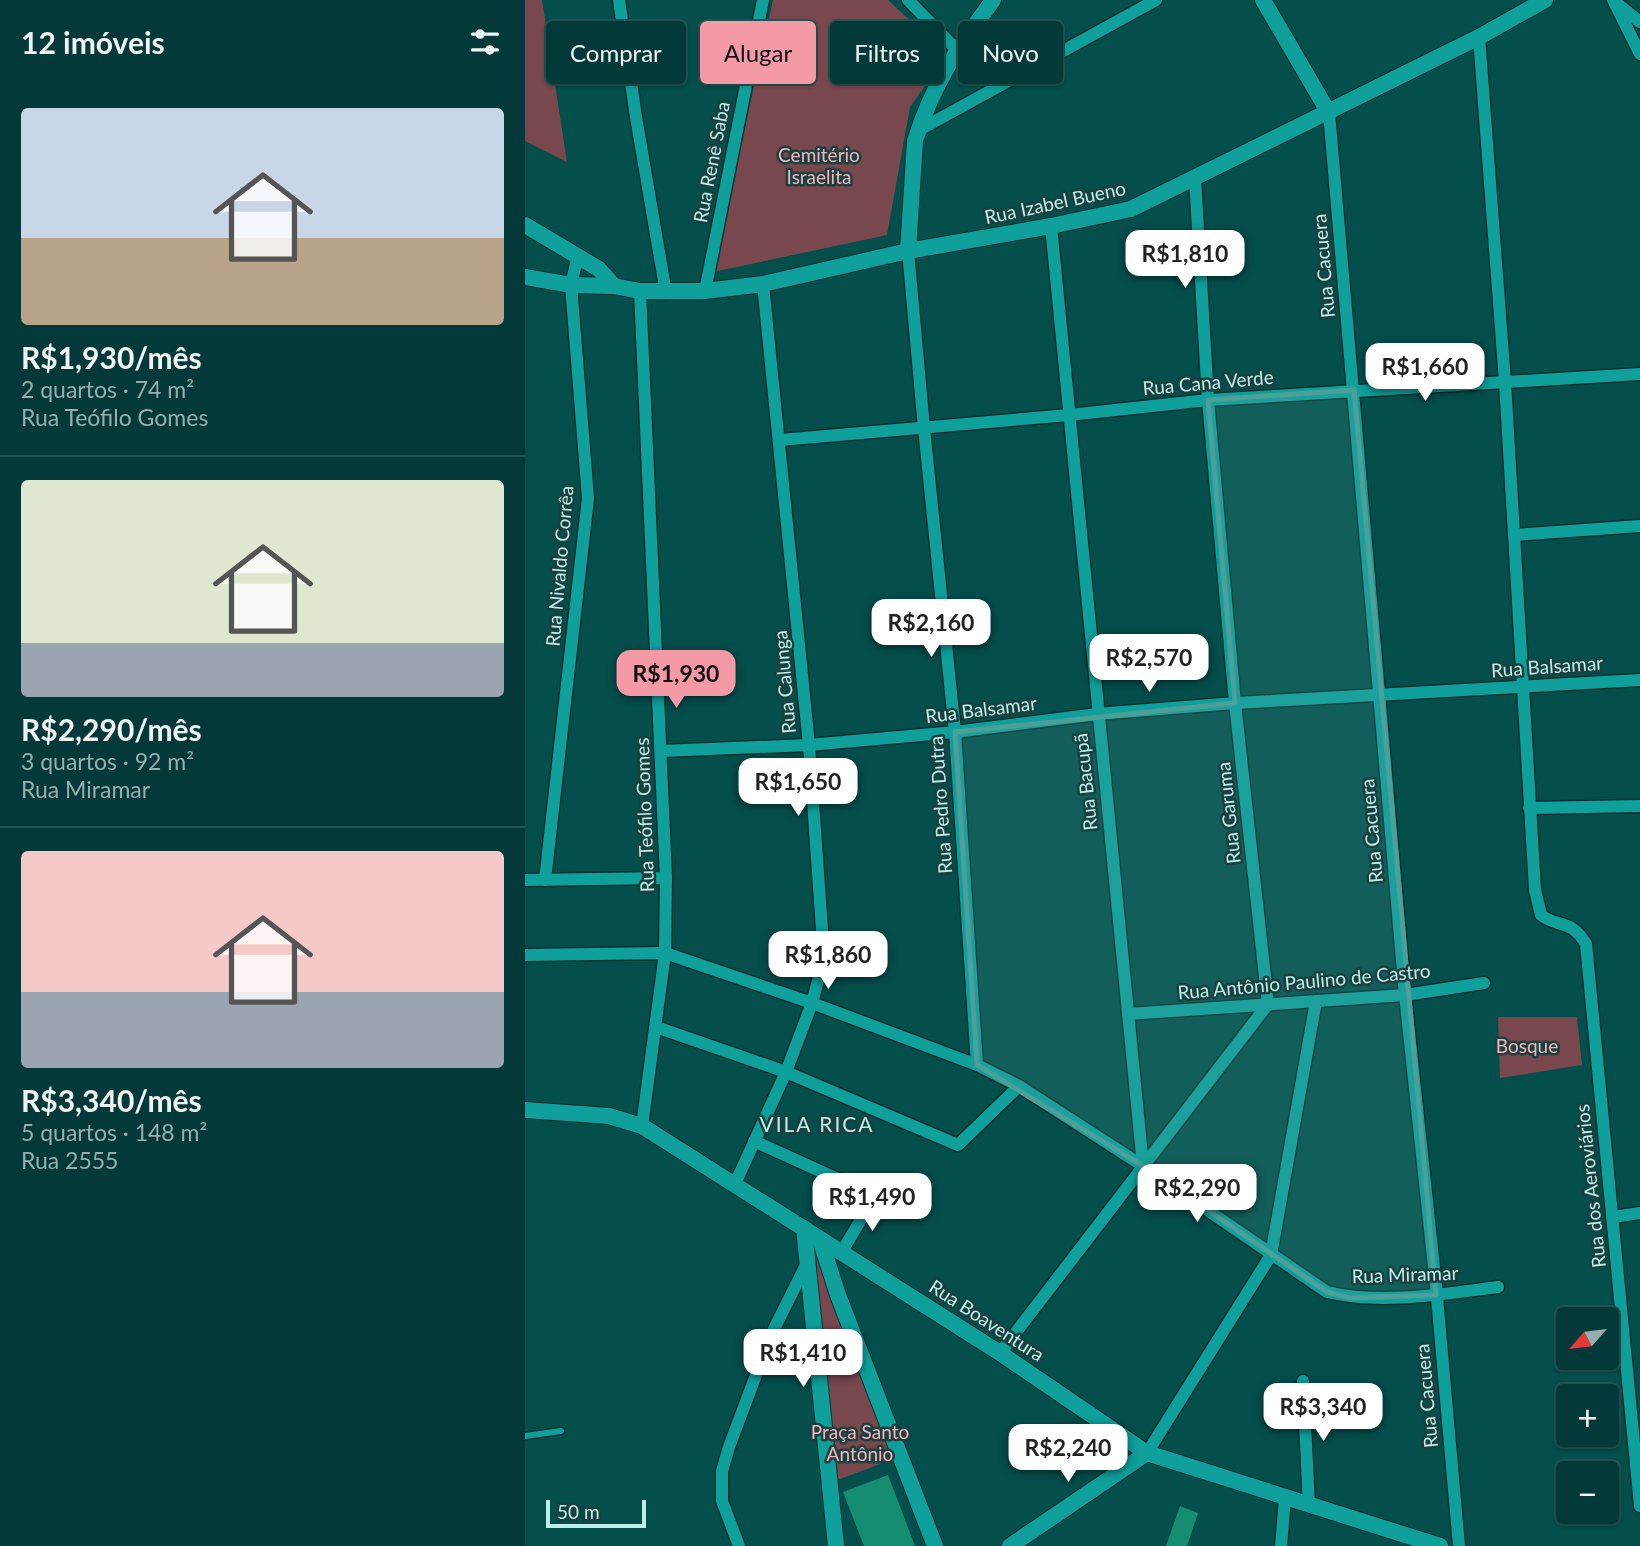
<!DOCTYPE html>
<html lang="pt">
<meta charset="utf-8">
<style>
:root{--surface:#033a39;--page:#0d4141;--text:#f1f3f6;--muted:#97adae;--line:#245453;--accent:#f49aa6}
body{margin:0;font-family:Lato,sans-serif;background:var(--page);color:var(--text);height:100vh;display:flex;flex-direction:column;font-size:26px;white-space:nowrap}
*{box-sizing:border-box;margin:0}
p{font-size:23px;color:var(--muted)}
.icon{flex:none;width:38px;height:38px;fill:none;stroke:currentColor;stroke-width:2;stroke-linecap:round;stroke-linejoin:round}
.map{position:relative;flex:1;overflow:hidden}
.side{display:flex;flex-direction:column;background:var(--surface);width:525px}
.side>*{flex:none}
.banner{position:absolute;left:21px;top:21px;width:665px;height:63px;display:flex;gap:14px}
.needle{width:46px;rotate:242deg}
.controls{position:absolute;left:1031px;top:1307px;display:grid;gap:14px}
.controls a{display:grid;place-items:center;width:63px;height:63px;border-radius:7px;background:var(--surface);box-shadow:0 2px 5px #0004,0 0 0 2px var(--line);font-size:35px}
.scale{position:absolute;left:21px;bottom:18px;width:100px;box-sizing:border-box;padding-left:7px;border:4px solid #baefec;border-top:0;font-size:19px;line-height:24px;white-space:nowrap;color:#baefec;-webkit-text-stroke:5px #1b403f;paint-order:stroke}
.price{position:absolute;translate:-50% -60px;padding:0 16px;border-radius:14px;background:#fff;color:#222;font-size:23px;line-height:46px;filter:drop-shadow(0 2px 4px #0008)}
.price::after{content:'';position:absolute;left:50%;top:42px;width:21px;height:16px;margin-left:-10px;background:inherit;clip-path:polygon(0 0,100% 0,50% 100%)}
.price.on{background:var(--accent);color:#111}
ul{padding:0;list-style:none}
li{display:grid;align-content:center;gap:14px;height:371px;padding:0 21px}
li+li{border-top:2px solid var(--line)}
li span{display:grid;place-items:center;height:217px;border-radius:7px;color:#555}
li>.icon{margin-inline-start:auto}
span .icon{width:126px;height:126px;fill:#fffc;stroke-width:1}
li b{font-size:30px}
h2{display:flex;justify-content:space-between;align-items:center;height:84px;padding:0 21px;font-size:30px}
.chip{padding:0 24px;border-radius:7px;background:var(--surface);box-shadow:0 2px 5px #0004,0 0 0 2px var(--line);font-size:24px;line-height:63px}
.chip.on{background:var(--accent);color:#111}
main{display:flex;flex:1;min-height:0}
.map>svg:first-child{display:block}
.green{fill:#79474e}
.building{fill:#158d71}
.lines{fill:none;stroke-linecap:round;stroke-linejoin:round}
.service-casing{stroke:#09312f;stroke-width:9}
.minor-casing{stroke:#09312f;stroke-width:15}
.tertiary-casing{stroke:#09312f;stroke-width:18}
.service{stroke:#0fa09c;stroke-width:6}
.minor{stroke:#0fa09c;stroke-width:12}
.tertiary{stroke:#0fa09c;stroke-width:16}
.marked{fill:#4ba09a;fill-opacity:0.2;stroke:#4ba09a;stroke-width:5;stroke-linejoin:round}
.labels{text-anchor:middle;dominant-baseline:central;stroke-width:5;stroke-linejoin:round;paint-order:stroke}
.park-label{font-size:19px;fill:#f5b4bb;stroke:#1b403f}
.street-label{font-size:19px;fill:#baefec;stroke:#1b403f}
.neighbourhood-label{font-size:21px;letter-spacing:2px;fill:#baefec;stroke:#1b403f}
</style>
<main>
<section class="side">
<h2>12 imóveis<svg class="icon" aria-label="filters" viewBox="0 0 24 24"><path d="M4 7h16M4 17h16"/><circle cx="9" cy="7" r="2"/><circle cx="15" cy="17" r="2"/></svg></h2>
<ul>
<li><span style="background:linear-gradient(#c9d6e8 60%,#b9a48a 0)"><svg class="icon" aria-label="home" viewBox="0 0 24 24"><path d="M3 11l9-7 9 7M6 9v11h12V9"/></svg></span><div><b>R$1,930/mês</b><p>2 quartos · 74 m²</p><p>Rua Teófilo Gomes</p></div></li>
<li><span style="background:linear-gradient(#dfe7d0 75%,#9aa5b1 0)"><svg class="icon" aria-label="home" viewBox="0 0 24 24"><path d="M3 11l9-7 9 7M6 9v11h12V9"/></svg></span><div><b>R$2,290/mês</b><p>3 quartos · 92 m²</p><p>Rua Miramar</p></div></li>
<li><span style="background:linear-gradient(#f6c9c9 65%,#9aa5b1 0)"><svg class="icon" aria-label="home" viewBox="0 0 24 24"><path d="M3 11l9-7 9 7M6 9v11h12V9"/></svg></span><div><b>R$3,340/mês</b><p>5 quartos · 148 m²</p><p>Rua 2555</p></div></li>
</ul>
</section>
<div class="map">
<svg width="1115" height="1546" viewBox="0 0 1115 1546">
<rect width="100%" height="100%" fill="#044e4c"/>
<g class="green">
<path d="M0,0H17L42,162L0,141Z"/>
<path d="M248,0H363L422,55L385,107L362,235L188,272Z"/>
<path d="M973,1017H1052L1057,1065L975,1078Z"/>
<path d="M290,1249L371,1458L310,1481Z"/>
</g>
<g class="building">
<path d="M363,1475L390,1546H339L318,1492Z"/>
<path d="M655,1506L673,1513L662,1546H641Z"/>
</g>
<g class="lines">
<defs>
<path id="service" d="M0,1436L36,1431"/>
<g id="minor">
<path d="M94,0L111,117L141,293"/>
<path d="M383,0L432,50"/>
<path d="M1088,0L1115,54"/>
<path d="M1094,5L1115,22"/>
<path d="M954,37L980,382L1010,890L1016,915C1035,929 1045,918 1061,944L1115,1506"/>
<path d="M804,113L880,995L911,1286L934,1546"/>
<path d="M394,130L631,0"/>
<path d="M526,226L618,1166"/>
<path d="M383,251L399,428L430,732L452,1065"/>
<path d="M115,291L141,878L140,953L117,1126"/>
<path d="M180,291L238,0"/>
<path d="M255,440L544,415L683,400L1115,374"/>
<path d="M990,535L1115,526"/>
<path d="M136,751L284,745L430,732L572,714L710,703L1115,680"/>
<path d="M1004,808L1115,806"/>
<path d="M0,880L141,878"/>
<path d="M20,880L63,498L46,285L53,255"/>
<path d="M0,955L140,953L287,1003L452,1065L494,1086L618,1166L802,1292C856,1305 918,1294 973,1287"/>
<path d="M603,1014L880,995L959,983"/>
<path d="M131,1027L261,1072L433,1145L494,1086"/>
<path d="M229,1141L350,1196L380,1205"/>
<path d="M209,1186L261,1072L287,1003L299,958L284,745L238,284"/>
<path d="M1088,1217L1115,1213"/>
<path d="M316,1253L350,1196"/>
<path d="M475,1353L743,1004L710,703L683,400L670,178"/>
<path d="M778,1381L784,1506"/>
<path d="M622,1453L746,1255L791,1001"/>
<path d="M214,1546L197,1501V1471L204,1447L246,1335L283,1261"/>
<path d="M756,1546L760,1498"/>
</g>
<g id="tertiary">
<path d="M738,0L804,113"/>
<path d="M0,225L74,269L89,286"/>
<path d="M383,251L390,141C408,83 433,48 468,0"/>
<path d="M0,277L46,285L89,286L115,291H180L238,284L383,251L526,226L606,209L954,37L1020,0"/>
<path d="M0,1110L84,1116L117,1126L475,1353L622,1453L915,1546"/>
<path d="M279,1228L311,1546"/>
<path d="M295,1239L313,1295L410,1546"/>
<path d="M485,1546L622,1453"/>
</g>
</defs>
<use href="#service" class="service-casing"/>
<use href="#minor" class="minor-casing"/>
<use href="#tertiary" class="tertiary-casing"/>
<use href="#service" class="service"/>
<use href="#minor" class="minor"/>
<use href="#tertiary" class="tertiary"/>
</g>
<path class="marked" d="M829,390L911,1295L825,1298L802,1292L618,1166L452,1065L430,732L710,703L683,400Z"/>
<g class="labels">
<g class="park-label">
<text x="294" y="154">Cemitério<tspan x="294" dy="22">Israelita</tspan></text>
<text x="1002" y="1045">Bosque</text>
<text x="335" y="1431">Praça Santo<tspan x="335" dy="22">Antônio</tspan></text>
</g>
<g class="street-label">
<text transform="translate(186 162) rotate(-79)">Rua Renê Saba</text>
<text transform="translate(530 202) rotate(-12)">Rua Izabel Bueno</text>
<text transform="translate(798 266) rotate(-95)">Rua Cacuera</text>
<text transform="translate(683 382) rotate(-5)">Rua Cana Verde</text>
<text transform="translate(34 566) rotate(-85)">Rua Nivaldo Corrêa</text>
<text transform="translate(1022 666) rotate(-4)">Rua Balsamar</text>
<text transform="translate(259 682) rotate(-95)">Rua Calunga</text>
<text transform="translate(456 709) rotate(-7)">Rua Balsamar</text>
<text transform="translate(560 782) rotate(-96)">Rua Bacupã</text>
<text transform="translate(415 805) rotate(-94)">Rua Pedro Dutra</text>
<text transform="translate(703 813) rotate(-96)">Rua Garuma</text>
<text transform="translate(119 815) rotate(-92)">Rua Teófilo Gomes</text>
<text transform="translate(846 831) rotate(-95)">Rua Cacuera</text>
<text transform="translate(779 981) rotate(-5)">Rua Antônio Paulino de Castro</text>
<text transform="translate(1065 1186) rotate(-96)">Rua dos Aeroviários</text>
<text transform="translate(880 1274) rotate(-2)">Rua Miramar</text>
<text transform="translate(462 1320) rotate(33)">Rua Boaventura</text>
<text transform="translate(901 1396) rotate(-95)">Rua Cacuera</text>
</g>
<g class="neighbourhood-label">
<text x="292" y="1123">VILA RICA</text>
</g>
</g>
</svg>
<div class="controls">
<a><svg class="needle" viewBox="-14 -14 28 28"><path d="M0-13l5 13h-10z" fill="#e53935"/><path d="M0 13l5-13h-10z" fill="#97adae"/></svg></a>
<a>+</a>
<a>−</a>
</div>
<div class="scale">50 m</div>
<b class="price" style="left:660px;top:290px">R$1,810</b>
<b class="price" style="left:900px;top:403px">R$1,660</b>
<b class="price" style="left:406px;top:659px">R$2,160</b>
<b class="price" style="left:624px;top:694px">R$2,570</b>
<b class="price on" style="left:151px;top:710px">R$1,930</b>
<b class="price" style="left:273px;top:818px">R$1,650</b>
<b class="price" style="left:303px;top:991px">R$1,860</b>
<b class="price" style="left:672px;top:1224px">R$2,290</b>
<b class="price" style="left:347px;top:1233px">R$1,490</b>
<b class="price" style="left:278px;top:1389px">R$1,410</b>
<b class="price" style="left:798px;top:1443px">R$3,340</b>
<b class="price" style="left:543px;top:1484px">R$2,240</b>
<div class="banner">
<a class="chip">Comprar</a>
<a class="chip on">Alugar</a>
<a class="chip">Filtros</a>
<a class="chip">Novo</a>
</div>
</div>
</main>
